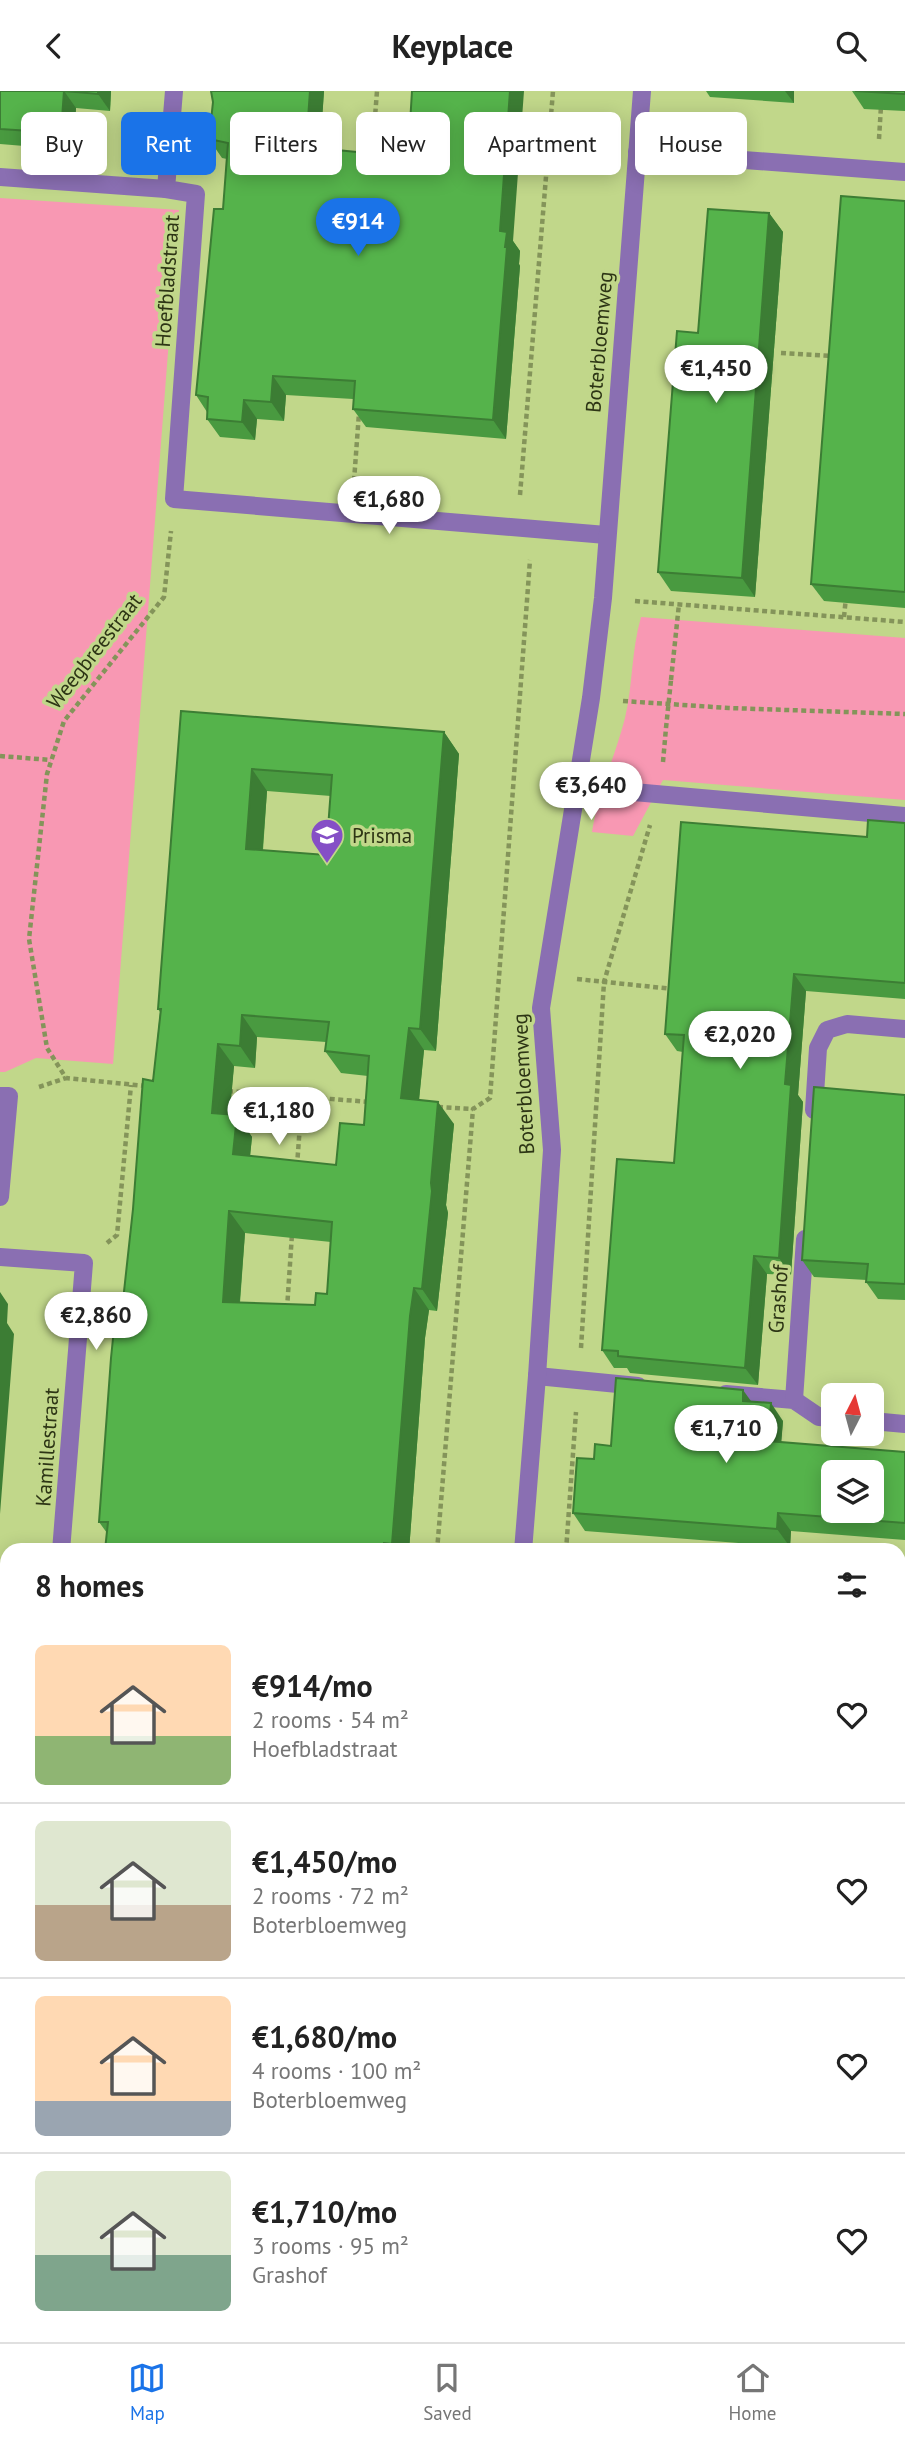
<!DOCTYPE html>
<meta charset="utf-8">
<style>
:root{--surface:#fff;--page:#f6f6f6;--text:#222;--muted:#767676;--line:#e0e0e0;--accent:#1a73e8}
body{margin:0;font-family:"PT Sans",sans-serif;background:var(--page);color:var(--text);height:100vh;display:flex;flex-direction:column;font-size:26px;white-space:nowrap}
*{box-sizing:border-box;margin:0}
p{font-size:23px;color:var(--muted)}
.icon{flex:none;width:38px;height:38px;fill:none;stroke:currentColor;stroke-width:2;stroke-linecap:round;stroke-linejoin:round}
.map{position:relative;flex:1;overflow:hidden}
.sheet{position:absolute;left:0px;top:1452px;width:906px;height:800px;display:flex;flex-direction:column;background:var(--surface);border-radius:21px 21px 0 0;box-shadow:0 4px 18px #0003}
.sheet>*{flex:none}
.banner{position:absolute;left:21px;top:21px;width:864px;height:63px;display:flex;gap:14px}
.needle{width:46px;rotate:6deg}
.fabs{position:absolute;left:821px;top:1292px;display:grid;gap:14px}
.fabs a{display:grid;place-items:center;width:63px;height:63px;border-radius:10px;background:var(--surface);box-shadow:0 4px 18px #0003;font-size:35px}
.price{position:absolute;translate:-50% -60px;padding:0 16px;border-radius:24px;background:#fff;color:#222;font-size:23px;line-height:46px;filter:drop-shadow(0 2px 4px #0008)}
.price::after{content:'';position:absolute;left:50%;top:42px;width:21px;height:16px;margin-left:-10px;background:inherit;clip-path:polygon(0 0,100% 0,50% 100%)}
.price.on{background:var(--accent);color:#fff}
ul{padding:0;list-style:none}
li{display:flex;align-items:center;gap:21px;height:175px;padding:0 35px}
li+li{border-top:2px solid var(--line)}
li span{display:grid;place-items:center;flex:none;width:196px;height:140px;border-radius:10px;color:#555}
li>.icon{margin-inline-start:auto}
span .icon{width:84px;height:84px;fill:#fffc;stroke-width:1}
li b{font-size:30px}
h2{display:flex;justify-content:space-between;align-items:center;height:84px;padding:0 35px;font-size:30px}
.chip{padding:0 24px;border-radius:10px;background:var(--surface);box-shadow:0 4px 18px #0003;font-size:24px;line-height:63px}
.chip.on{background:var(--accent);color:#fff}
header{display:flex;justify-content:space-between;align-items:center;height:91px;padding:0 35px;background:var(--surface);font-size:32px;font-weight:600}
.menu{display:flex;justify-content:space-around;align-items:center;height:98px;border-top:2px solid var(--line);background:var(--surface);font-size:19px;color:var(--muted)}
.menu a{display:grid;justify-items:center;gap:4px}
.menu .on{color:var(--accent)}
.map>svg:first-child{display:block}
.green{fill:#f898b3}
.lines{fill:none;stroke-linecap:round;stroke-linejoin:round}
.path{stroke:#84945a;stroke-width:4.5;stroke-dasharray:5 3.5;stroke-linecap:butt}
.minor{stroke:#8a6fb2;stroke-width:18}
.path-bridge{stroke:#84945a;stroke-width:4.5;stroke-dasharray:5 3.5;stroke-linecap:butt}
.wall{fill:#499a40;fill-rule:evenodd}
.shaded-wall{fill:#3c7d34}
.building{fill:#55b34b;stroke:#3c7d34;stroke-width:2;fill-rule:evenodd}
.labels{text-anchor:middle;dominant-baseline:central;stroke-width:7;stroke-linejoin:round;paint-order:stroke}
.street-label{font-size:21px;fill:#2d3515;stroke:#c1d78a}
.poi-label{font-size:21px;fill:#2d3515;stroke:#c1d78a;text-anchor:start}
</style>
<header><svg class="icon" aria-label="back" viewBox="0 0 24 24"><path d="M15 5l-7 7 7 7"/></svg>Keyplace<svg class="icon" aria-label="search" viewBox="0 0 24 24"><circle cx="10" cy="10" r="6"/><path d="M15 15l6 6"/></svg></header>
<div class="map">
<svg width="905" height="2251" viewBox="0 0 905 2251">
<rect width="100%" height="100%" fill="#c1d78a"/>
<g class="green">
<path d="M0,107L179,119L113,973L36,967L5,981H0Z"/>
<path d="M641,526L905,547V709L663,689L633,745L592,741C598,701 615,666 625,627C633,594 631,561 641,526Z"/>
<path d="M0,1956L7,1957V2053L0,2052Z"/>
</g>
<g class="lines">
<g class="path">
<path d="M879,48L881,15"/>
<path d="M372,65L377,0"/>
<path d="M781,262L833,265"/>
<path d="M354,390L359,322"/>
<path d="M520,404L553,0"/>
<path d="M635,510L905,531"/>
<path d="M844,526L846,506"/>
<path d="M671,589L679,513"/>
<path d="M623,610L729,617L905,623"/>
<path d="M0,665L51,669"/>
<path d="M663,671L666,637"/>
<path d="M577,888L673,898"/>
<path d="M146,995L66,987L47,957L29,848L47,683L64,630L164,506L171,440"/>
<path d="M39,996L66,987"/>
<path d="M228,1000L370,1011"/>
<path d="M438,1016L473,1018"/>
<path d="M297,1075L302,1006"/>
<path d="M107,1152L117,1144L131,994"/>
<path d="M287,1218L292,1143"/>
<path d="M581,1257L604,891L650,734"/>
<path d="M437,1460L473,1018L490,1007L530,469"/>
<path d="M566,1460L576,1321"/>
<path d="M0,1494H7"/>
<path d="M0,1614H7"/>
<path d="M0,1989L7,1991"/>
<path d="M421,2245L427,2251"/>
</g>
<g class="minor">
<path d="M174,0L166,98L196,103L174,408L606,444"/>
<path d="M637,61L905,81"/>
<path d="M0,86L166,98"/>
<path d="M577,696L905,725"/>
<path d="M0,1005H9L0,1106"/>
<path d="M814,1019L818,957L827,939L847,933L905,938"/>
<path d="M0,1166L84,1172L61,1460"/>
<path d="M537,1285L638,1295"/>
<path d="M726,1303L794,1309L819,1326L833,1327"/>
<path d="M794,1309L805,1148"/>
<path d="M872,1330L905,1333"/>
<path d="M523,1460L537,1285L552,1059L541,917L591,607L603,507L642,0"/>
<path d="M0,1552L7,1553"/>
<path d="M900,1881L905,1882"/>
<path d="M900,1943L905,1937"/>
<path d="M814,2245L819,2251"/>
<path d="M57,2251L58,2245"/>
<path d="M557,2251L562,2245"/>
</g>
<path class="path-bridge" d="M666,637L671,589"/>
</g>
<g class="wall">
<path d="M0,0H111L110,20L76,17L73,59L0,53Z"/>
<path d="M324,0L320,57L513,150L520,160L519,173L520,175L506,348L366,336L353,318V308L286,304L284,330L257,328L255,349L220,346L207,328V321L196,304L223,118L227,68L222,67L209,48L213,11Z"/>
<path d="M706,0H794V12L710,6Z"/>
<path d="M852,0H905V20L864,18Z"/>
<path d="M905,110V517L824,510L811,493Z"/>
<path d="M769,122L783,141L755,506L671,500L658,481L698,242Z"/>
<path d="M181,620L444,641L459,663L436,960L424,959L419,1009L454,1033L446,1114L448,1122L437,1220L429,1219L425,1247L409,1460H105L107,1442L99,1431L153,990L160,921L158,918ZM267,700L331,705L326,764L263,759ZM257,946L326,951L325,960L341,982L368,985L364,1034L336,1074L250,1065L252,1046L237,1024H229L234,975L255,977ZM245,1142L331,1151L327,1203L315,1214L240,1212Z"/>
<path d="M905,732V908L806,900L798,1004L803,1011L791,1184L767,1183L758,1294L630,1282L627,1277H614L602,1259L674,1072L683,961L677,960L665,943L867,746Z"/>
<path d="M905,1004V1209L878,1208L866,1191L867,1189L814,1186L802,1169Z"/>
<path d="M751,1311L783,1330L781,1351L905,1361V1449L791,1440L790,1456L585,1440L573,1422L594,1368L611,1355Z"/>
<path d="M0,1619L7,1620V1900L0,1899Z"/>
<path d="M905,1960V2213L900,2219V1965Z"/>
<path d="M108,2245H335L341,2251H114Z"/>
<path d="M612,2245H793L797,2251H616Z"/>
</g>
<g class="shaded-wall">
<path d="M64,0L76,17L73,59L61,42Z"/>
<path d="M98,0H111L110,20L98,3Z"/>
<path d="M310,0H324L319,74L306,56Z"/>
<path d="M510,0H524L513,150L520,160L519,173L520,175L506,348L493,329L505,156L500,140Z"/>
<path d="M785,0H794V12Z"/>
<path d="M769,122L783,141L755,506L742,487Z"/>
<path d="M273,285L286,304L284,330L271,311Z"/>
<path d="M244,309L257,328L255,349L242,331Z"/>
<path d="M444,641L459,663L436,960L420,938Z"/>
<path d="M252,678L267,700L261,780L246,758Z"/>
<path d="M794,883L806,900L798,1004L803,1011L791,1184L779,1167L785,993Z"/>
<path d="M242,924L257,946L255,977L240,955Z"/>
<path d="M409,937L424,959L417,1029L401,1007Z"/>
<path d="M218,953L234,975L228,1044L212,1022Z"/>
<path d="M438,1011L454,1033L446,1114L448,1122L437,1220L422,1198Z"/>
<path d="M237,1024L252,1046L248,1085L233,1063Z"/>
<path d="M229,1120L245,1142L238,1233L223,1211Z"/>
<path d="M754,1165L767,1183L758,1294L745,1277Z"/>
<path d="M414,1197L429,1219L425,1247L409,1460H397L392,1453L410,1225Z"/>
<path d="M0,1201L8,1213L7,1232L14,1243L0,1423Z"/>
<path d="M743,1299L756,1317L743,1310Z"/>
<path d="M771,1312L783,1330L780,1367L768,1350Z"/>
<path d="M778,1422L791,1440L790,1456L777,1438Z"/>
<path d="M384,1452L389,1460H383Z"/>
<path d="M905,1581V1742L900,1811V1650Z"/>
<path d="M5,1756L7,1759V1900L0,1890V1816Z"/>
<path d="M7,2245H21V2251H6Z"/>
</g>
<g class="building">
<path d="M0,0H98V3L64,0L61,42L0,38Z"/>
<path d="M211,0H310L306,56L408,66L412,0H510L500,140L507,141L505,156H507L493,329L353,318L355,290L273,285L271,311L244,309L242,331L207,328L208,306L196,304L214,118H223L228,52L209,48L213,11Z"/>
<path d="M855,0H905V3Z"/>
<path d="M841,105L905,110V501L811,493Z"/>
<path d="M708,118L769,122L742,487L658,481L677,240L698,242Z"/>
<path d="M181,620L444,641L420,938L409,937L401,1007L438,1011L431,1092L432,1100L422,1198L414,1197L410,1225L392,1453L384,1452L383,1460L105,1459L108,1431H99L111,1267L115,1228H121L133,1118L143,988L153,990L161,918H158ZM252,678L332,684L326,764L246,758ZM242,924L329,931L325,960L369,965L364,1034L340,1032L336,1074L233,1063L237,1024L212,1022L218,953L240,955ZM229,1120L332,1131L327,1203L316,1202L315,1214L223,1211Z"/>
<path d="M868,729L905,732V892L794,883L785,993L791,994L779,1167L754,1165L745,1277L618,1265V1260L602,1259L617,1068L674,1072L684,944L665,943L681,731L867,746Z"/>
<path d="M814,996L905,1004V1193L866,1191L868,1173L802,1169Z"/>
<path d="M616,1287L743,1299V1310L771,1312L768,1350L905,1361V1432L778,1422L777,1438L573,1422L577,1367L594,1368L595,1353L611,1355ZM833,1381H872V1419H833Z"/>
<path d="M900,1511H905V1581L900,1650Z"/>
<path d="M0,1619L7,1620V1756H5L0,1816Z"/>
<path d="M905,1960V2182L900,2188V1965Z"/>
<path d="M0,2081L7,2082L6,2251H0Z"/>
<path d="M114,2245H335L341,2251H119Z"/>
<path d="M616,2245H781L776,2251H622Z"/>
</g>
<defs>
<symbol id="school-pin" viewBox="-11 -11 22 30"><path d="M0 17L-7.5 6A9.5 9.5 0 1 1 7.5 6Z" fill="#854fc6" stroke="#c1d78a"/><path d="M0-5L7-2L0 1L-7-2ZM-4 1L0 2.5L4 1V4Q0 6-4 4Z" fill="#fff"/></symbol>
</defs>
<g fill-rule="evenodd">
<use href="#school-pin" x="308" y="725" width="38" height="52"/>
</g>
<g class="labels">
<g class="street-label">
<text transform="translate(167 190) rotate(-86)">Hoefbladstraat</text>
<text transform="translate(599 251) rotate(-85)">Boterbloemweg</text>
<text transform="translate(94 560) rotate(-52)">Weegbreestraat</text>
<text transform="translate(523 993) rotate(-93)">Boterbloemweg</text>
<text transform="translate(778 1208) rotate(-86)">Grashof</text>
<text transform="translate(47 1356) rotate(-86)">Kamillestraat</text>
</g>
<g class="poi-label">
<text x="352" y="744">Prisma</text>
</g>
</g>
</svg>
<div class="fabs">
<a><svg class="needle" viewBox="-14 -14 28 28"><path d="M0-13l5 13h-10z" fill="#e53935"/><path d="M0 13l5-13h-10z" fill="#767676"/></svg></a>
<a><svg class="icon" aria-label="layers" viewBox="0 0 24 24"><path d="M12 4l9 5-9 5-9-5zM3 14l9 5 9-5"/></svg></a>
</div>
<b class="price on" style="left:358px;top:167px">€914</b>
<b class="price" style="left:716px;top:314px">€1,450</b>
<b class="price" style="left:389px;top:445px">€1,680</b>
<b class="price" style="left:591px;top:731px">€3,640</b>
<b class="price" style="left:740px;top:980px">€2,020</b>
<b class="price" style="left:279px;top:1056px">€1,180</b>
<b class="price" style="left:96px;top:1261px">€2,860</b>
<b class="price" style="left:726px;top:1374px">€1,710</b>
<div class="banner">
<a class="chip">Buy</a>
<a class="chip on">Rent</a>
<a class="chip">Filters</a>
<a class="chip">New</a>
<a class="chip">Apartment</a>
<a class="chip">House</a>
</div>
<section class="sheet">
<h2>8 homes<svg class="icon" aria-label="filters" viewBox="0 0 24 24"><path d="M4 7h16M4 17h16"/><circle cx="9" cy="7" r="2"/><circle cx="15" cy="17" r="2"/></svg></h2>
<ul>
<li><span style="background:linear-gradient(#ffd9b3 65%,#8fb573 0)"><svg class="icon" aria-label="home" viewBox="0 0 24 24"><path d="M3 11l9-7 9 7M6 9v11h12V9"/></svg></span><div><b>€914/mo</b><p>2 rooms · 54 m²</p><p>Hoefbladstraat</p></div><svg class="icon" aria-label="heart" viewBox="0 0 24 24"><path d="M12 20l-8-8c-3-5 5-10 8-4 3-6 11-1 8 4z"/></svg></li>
<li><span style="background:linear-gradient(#dfe7d0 60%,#b9a48a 0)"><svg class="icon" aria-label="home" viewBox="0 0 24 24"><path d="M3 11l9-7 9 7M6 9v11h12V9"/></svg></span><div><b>€1,450/mo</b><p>2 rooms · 72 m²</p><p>Boterbloemweg</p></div><svg class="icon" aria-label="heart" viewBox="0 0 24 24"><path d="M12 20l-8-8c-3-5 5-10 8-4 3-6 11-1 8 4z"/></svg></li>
<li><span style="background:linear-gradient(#ffd9b3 75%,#9aa5b1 0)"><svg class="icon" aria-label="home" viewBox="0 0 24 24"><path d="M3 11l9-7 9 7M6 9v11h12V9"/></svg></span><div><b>€1,680/mo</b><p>4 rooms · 100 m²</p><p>Boterbloemweg</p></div><svg class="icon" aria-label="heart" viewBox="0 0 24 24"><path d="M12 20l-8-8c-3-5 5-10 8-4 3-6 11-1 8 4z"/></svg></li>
<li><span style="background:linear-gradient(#dfe7d0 60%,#7fa58c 0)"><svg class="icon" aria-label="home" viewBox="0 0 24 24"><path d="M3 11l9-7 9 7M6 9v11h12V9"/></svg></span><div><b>€1,710/mo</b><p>3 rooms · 95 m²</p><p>Grashof</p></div><svg class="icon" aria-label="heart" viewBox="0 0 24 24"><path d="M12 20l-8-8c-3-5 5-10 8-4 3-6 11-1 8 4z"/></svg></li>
</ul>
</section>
</div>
<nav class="menu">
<a class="on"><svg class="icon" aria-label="map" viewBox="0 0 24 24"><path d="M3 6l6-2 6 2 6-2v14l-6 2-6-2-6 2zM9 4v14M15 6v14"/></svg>Map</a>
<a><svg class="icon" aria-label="saved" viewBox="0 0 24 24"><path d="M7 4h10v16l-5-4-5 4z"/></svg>Saved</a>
<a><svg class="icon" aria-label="home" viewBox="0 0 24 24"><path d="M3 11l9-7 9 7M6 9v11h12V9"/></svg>Home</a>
</nav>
